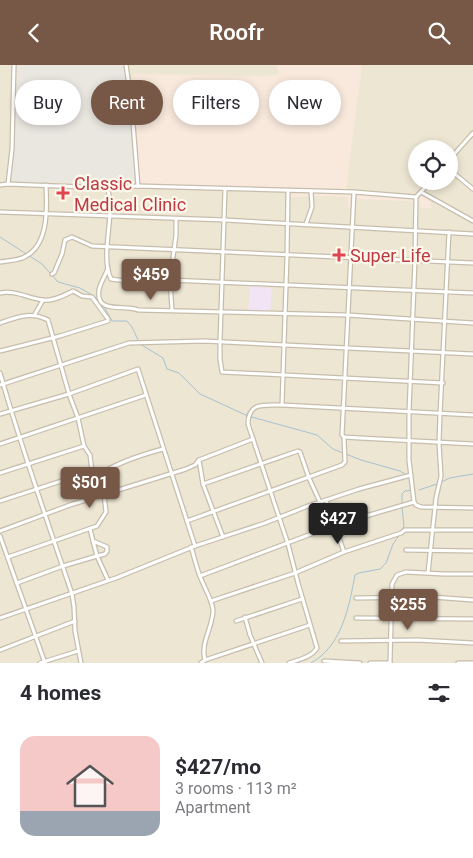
<!DOCTYPE html>
<meta charset="utf-8">
<style>
:root{--surface:#fff;--page:#f7f7f7;--text:#2b2b33;--muted:#7c7c81;--line:#e1e1e2;--accent:#775745}
body{margin:0;font-family:Roboto,sans-serif;background:var(--page);color:var(--text);height:100vh;display:flex;flex-direction:column;font-size:19px;white-space:nowrap}
*{box-sizing:border-box;margin:0}
p{font-size:16px;color:var(--muted)}
.icon{flex:none;width:28px;height:28px;fill:none;stroke:currentColor;stroke-width:2;stroke-linecap:round;stroke-linejoin:round}
.map{position:relative;height:598px;overflow:hidden}
.panel{display:flex;flex-direction:column;background:var(--surface);flex:1}
.panel>*{flex:none}
.hud{position:absolute;left:15px;top:15px;width:444px;height:45px;display:flex;gap:10px}
.controls{position:absolute;left:408px;top:75px;display:grid;gap:10px}
.controls a{display:grid;place-items:center;width:50px;height:50px;border-radius:50%;background:var(--surface);box-shadow:0 2px 8px #0003;font-size:25px}
.price{position:absolute;translate:-50% -42px;padding:0 11px;border-radius:5px;background:var(--accent);color:#fff;font-size:16px;line-height:32px;filter:drop-shadow(0 1px 2px #0008)}
.price::after{content:'';position:absolute;left:50%;top:30px;width:15px;height:11px;margin-left:-8px;background:inherit;clip-path:polygon(0 0,100% 0,50% 100%)}
.price.current{background:#222;color:#fff}
ul{padding:0;list-style:none}
li{display:flex;align-items:center;gap:15px;height:125px;padding:0 20px}
li+li{border-top:1px solid var(--line)}
li span{display:grid;place-items:center;flex:none;width:140px;height:100px;border-radius:15px;color:#555}
li>.icon{margin-inline-start:auto}
span .icon{width:60px;height:60px;fill:#fffc;stroke-width:1}
li b{font-size:21px}
h2{display:flex;justify-content:space-between;align-items:center;height:60px;padding:0 20px;font-size:21px}
.pill{padding:0 18px;border-radius:22px;background:var(--surface);box-shadow:0 2px 8px #0003;font-size:18px;line-height:45px}
.pill.current{background:var(--accent);color:#fff}
header{display:flex;justify-content:space-between;align-items:center;height:65px;padding:0 20px;background:var(--accent);color:#fff;font-size:22px;font-weight:600}
.map>svg:first-child{display:block}
.residential{fill:#ede6d3;fill-rule:evenodd}
.commercial{fill:#f8e9dc}
.industrial{fill:#eae6e0}
.education{fill:#f2e3f5}
.lines{fill:none;stroke-linecap:round;stroke-linejoin:round}
.stream{stroke:#a5c2d1;stroke-width:1}
.street-casing{stroke:#c7bdac;stroke-width:5.5}
.street{stroke:#fff;stroke-width:3}
.health-dot{fill:#e0444e;stroke:#fcf9ec;stroke-width:2}
.labels{text-anchor:middle;dominant-baseline:central;stroke-width:4.5;stroke-linejoin:round;paint-order:stroke}
.health-label{font-size:18px;fill:#be3a42;stroke:#fcf9ec;text-anchor:start}
</style>
<header><svg class="icon" aria-label="back" viewBox="0 0 24 24"><path d="M15 5l-7 7 7 7"/></svg>Roofr<svg class="icon" aria-label="search" viewBox="0 0 24 24"><circle cx="10" cy="10" r="6"/><path d="M15 15l6 6"/></svg></header>
<div class="map">
<svg width="473" height="598" viewBox="0 0 473 598">
<rect width="100%" height="100%" fill="#f9f5e6"/>
<path class="residential" d="M0,0H473V598H0ZM416,84H449V116H416Z"/>
<g class="commercial">
<path d="M276,0H362L346,125L141,119L138,116L130,12L133,9L265,11L279,9Z"/>
<path d="M422,119L429,122L424,127L430,134L432,143H421L419,139L418,125Z"/>
<path d="M299,127L351,129V142H348V132L323,131L290,132L291,129Z"/>
<path d="M354,128L401,131L412,134L413,138L409,136L354,134Z"/>
</g>
<path class="industrial" d="M16,0H125L136,118L10,117L17,18Z"/>
<path class="education" d="M250,221L272,223L270,248L248,246Z"/>
<g class="lines">
<g class="stream">
<path d="M0,172L42,199L58,217L80,223L94,231L100,237"/>
<path d="M103,240L112,256H127L132,262L140,279L163,293L167,304L179,308L200,329L248,351L317,370L333,384L361,395L400,406L405,409"/>
<path d="M441,417L450,413L473,409"/>
<path d="M419,425L437,419"/>
<path d="M402,439V429L405,426L415,425L413,423"/>
<path d="M402,443L404,461L402,466"/>
<path d="M311,598C342,581 349,542 355,510L359,508L380,504L386,498L393,479L400,469"/>
</g>
<defs>
<g id="street">
<path d="M126,0L131,33L138,121"/>
<path d="M449,95L473,68"/>
<path d="M449,104L473,124"/>
<path d="M8,119L12,84L14,0"/>
<path d="M0,120L8,119L107,123L138,121L354,127L416,132L431,116"/>
<path d="M107,123C117,146 99,189 111,214L133,217L170,215L176,170V154"/>
<path d="M225,124L220,277V294L222,307L443,318"/>
<path d="M354,127L342,370L344,372L360,373L473,379"/>
<path d="M421,127L473,156"/>
<path d="M416,132L415,195L409,347V395L414,437L416,440L421,442L473,443"/>
<path d="M0,147L225,155L473,169"/>
<path d="M306,159L312,142L311,126"/>
<path d="M0,197C9,195 19,196 26,191C49,179 47,142 46,120"/>
<path d="M108,203C106,210 100,218 99,225C95,250 126,239 138,245L347,250L473,258"/>
<path d="M52,209L54,208L62,189L65,175L72,172L92,181L473,198"/>
<path d="M0,228C16,225 27,233 43,235C52,237 65,230 73,226L82,231L92,232L108,254V256L60,271L0,286"/>
<path d="M172,245L170,215L473,228"/>
<path d="M35,249L43,235"/>
<path d="M0,258C17,252 31,246 48,255L69,329L78,353L84,381L90,390L92,406L104,429L106,447L97,461L8,492"/>
<path d="M0,308C21,382 47,455 72,529L74,542L75,566L81,598"/>
<path d="M0,320L129,278L204,276L473,289"/>
<path d="M282,340L287,191L288,126"/>
<path d="M0,349L69,329L138,304L195,481"/>
<path d="M0,379L146,330"/>
<path d="M199,395L203,419L223,472"/>
<path d="M0,408L84,381"/>
<path d="M95,412C116,398 140,390 163,384"/>
<path d="M203,419L298,386L300,387L309,413L320,437"/>
<path d="M326,435L344,487"/>
<path d="M0,436L92,406"/>
<path d="M187,456L342,400L345,397L344,372"/>
<path d="M90,464L93,476L107,482V486L105,489L97,491L108,515"/>
<path d="M0,466L70,440L186,404L195,400L199,395L253,374"/>
<path d="M0,471L45,598"/>
<path d="M191,482C195,494 197,506 202,516C206,526 212,535 213,545C213,563 200,577 205,595"/>
<path d="M406,485L473,486"/>
<path d="M428,508L436,433L441,411L439,378L440,349L449,167"/>
<path d="M200,511L335,460L414,437"/>
<path d="M17,518L63,501L97,491L93,476"/>
<path d="M356,533L432,532L473,535"/>
<path d="M211,536L295,508L344,487L401,468L405,465H473"/>
<path d="M245,552L250,570L262,598"/>
<path d="M0,553L116,513L195,481L265,458L308,441L359,424L411,410"/>
<path d="M356,553L473,554"/>
<path d="M236,556L302,534"/>
<path d="M341,576L417,575L473,578"/>
<path d="M0,585L75,556"/>
<path d="M324,596L360,598"/>
<path d="M40,598L78,586"/>
<path d="M201,598L205,595L310,560"/>
<path d="M289,598C298,595 312,592 317,583L298,518L288,479L248,359C248,337 264,340 282,340L473,350"/>
<path d="M370,598H389"/>
<path d="M390,598L392,519L397,510L406,507L444,509H473"/>
<path d="M458,598H473"/>
</g>
</defs>
<use href="#street" class="street-casing"/>
<use href="#street" class="street"/>
</g>
<g class="health-dot">
<path d="M60.5 120.5h5v5h5v5h-5v5h-5v-5h-5v-5h5z"/>
<path d="M336.5 182.5h5v5h5v5h-5v5h-5v-5h-5v-5h5z"/>
</g>
<g class="labels">
<g class="health-label">
<text x="74" y="118">Classic<tspan x="74" dy="21">Medical Clinic</tspan></text>
<text x="350" y="190">Super Life</text>
</g>
</g>
</svg>
<div class="controls">
<a><svg class="icon" aria-label="locate" viewBox="0 0 24 24"><circle cx="12" cy="12" r="6"/><path d="M12 2v4M12 18v4M2 12h4M18 12h4"/></svg></a>
</div>
<b class="price" style="left:151px;top:236px">$459</b>
<b class="price" style="left:90px;top:444px">$501</b>
<b class="price current" style="left:338px;top:480px">$427</b>
<b class="price" style="left:408px;top:566px">$255</b>
<div class="hud">
<a class="pill">Buy</a>
<a class="pill current">Rent</a>
<a class="pill">Filters</a>
<a class="pill">New</a>
</div>
</div>
<section class="panel">
<h2>4 homes<svg class="icon" aria-label="filters" viewBox="0 0 24 24"><path d="M4 7h16M4 17h16"/><circle cx="9" cy="7" r="2"/><circle cx="15" cy="17" r="2"/></svg></h2>
<ul>
<li><span style="background:linear-gradient(#f6c9c9 75%,#9aa5b1 0)"><svg class="icon" aria-label="home" viewBox="0 0 24 24"><path d="M3 11l9-7 9 7M6 9v11h12V9"/></svg></span><div><b>$427/mo</b><p>3 rooms · 113 m²</p><p>Apartment</p></div></li>
</ul>
</section>
